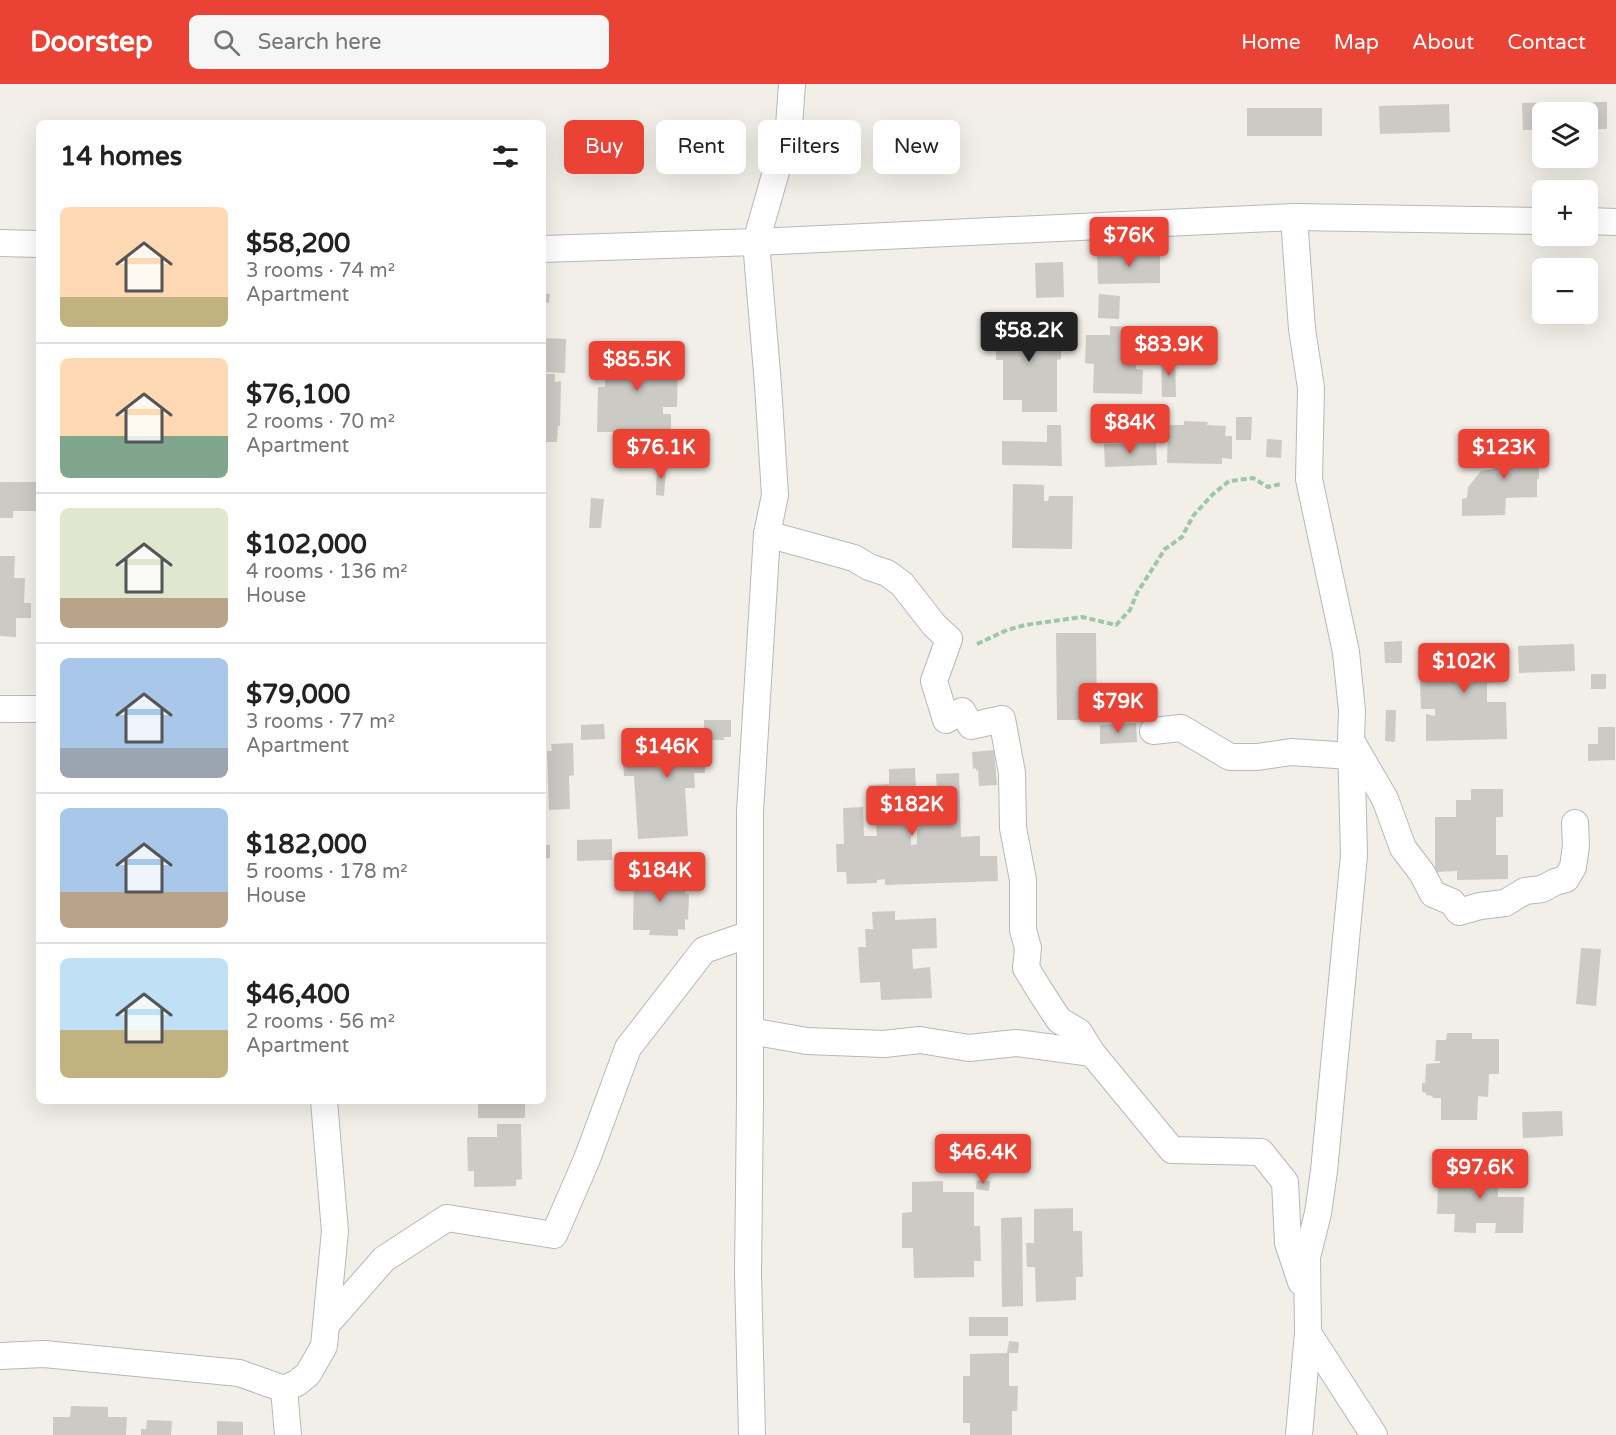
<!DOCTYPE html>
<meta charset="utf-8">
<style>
:root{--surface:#fff;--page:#f6f6f6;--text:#222;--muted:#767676;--line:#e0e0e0;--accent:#ea4335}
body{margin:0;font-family:"Varela Round",sans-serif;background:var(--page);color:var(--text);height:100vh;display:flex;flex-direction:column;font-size:22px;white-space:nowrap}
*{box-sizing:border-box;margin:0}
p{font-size:20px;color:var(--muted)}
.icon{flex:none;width:33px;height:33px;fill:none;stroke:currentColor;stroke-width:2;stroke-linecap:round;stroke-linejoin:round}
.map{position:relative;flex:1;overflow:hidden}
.side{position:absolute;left:36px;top:36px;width:510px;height:984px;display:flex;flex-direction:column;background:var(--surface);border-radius:9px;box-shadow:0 6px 24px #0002}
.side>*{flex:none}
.banner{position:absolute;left:564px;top:36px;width:570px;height:54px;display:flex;gap:12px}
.buttons{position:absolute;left:1532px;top:18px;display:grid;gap:12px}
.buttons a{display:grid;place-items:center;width:66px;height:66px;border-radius:9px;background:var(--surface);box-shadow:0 6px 24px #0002;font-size:30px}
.price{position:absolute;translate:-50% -51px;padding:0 14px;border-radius:6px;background:var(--accent);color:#fff;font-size:20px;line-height:39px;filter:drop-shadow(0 2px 3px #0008)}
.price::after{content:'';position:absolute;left:50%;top:36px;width:18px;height:14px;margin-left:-9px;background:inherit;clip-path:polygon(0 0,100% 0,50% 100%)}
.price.active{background:#222;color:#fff}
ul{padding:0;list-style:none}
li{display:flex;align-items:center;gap:18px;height:150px;padding:0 24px}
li+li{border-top:2px solid var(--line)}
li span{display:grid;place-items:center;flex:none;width:168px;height:120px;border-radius:9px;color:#555}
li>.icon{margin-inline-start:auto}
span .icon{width:72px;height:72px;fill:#fffc;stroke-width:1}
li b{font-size:26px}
h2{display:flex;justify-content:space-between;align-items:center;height:72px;padding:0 24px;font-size:26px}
.tag{padding:0 21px;border-radius:9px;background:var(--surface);box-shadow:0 6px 24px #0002;font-size:21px;line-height:54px}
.tag.active{background:var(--accent);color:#fff}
header{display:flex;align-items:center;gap:36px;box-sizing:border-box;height:84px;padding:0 30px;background:var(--accent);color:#fff}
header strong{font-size:28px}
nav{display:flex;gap:33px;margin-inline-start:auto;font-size:21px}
.search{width:420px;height:54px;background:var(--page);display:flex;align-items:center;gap:15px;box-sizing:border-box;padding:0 21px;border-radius:9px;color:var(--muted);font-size:22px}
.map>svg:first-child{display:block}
.building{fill:#cccac5}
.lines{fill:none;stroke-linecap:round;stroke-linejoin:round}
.street-casing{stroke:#b5b8bc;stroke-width:28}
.path{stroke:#9cc7a9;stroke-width:4;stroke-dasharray:6 3;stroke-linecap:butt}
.street{stroke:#fff;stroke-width:26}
</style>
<header>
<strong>Doorstep</strong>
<div class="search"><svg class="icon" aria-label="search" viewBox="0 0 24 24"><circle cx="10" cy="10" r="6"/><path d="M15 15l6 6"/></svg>Search here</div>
<nav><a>Home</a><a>Map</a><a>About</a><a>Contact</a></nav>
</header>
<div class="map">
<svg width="1616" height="1351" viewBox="0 0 1616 1351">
<rect width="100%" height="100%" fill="#f1efe8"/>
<g class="building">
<path d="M1607,18V45H1587V28H1542V46H1523L1522,19Z"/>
<path d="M1449,20L1450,48L1380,50L1379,22Z"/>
<rect x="1247" y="24" width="75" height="28"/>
<path d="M1097,169H1160V199L1098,200Z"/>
<path d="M1063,178L1064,213L1036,214L1035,179Z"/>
<path d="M543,209L550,210L549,219L543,218Z"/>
<path d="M1099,210L1120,212L1119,235L1098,234Z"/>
<path d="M996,237L1056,238V256H1061V275L1057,276V328H1022V316H1003V276H996Z"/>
<path d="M1110,242L1136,243V260L1141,261V266H1143V280H1136V285L1143,286L1142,310L1093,309L1094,280L1085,279L1086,251H1110Z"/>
<path d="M543,254L566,255L565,289L543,288Z"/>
<path d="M606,258H664L663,278H678L677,323H663V330H671V357H621L620,348H597L598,303H605Z"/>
<path d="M1161,273H1175L1176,313H1162Z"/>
<path d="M543,290H555V298L561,297L560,342H558L557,358H543Z"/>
<path d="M1236,333H1252L1251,356H1236Z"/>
<path d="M1184,337L1208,338L1207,341L1226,342L1225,352H1232V375L1222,374V380L1167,379L1168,341H1184Z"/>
<path d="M1047,341H1061L1062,382L1002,381V357L1047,358Z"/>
<path d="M1267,355L1282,356L1281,374L1266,373Z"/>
<path d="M1536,358L1537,383H1539V395H1537V413L1506,414L1505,431L1462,432V415L1467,414L1468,403L1481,387L1493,385V359Z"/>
<path d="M1156,359L1157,381L1105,383L1104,360Z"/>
<path d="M657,381L666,382L664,412L656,411Z"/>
<path d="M0,398H36V403H39V430H36V427H13V434H0Z"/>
<path d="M1013,400L1044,401V417H1048L1049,412H1073L1072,465L1012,464Z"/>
<path d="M591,414L604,415L601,444H589Z"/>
<path d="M0,472H15L14,494H25L24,519H31V534H16V553L0,552Z"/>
<path d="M1056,549H1096L1097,636H1057Z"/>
<path d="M1402,557V579H1385L1384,558Z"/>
<path d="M1504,560L1505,598L1487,599V618H1506L1507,655L1426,657V630L1435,632V625H1421L1420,596L1425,592L1426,570L1434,563H1453L1461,570L1471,571L1470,561Z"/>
<path d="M1574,560L1575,587L1519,589L1518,562Z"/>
<rect x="1591" y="590" width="15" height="15"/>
<path d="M1386,626H1396L1395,658L1385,657Z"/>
<path d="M704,636H731V653H724V656H703L705,689H694L695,704H685L688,752L638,755L634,692H624L622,658L704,653Z"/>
<path d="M1136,639L1137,658L1100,660V641Z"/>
<path d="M604,640L605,655L581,656V641Z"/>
<path d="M1598,643H1615V676L1588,677V660H1598Z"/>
<path d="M573,659L574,691L569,692L570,725L549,726L547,667H552L551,660Z"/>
<path d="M994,666L997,701L979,702L978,686L976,687V684L973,685L972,668Z"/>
<path d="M915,684L916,709H910V724L917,723V743H911V761L917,760V745H919L918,710H937L936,690L959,689L961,753L980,752V772H997L998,797L885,801V795L877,796V799L847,800L846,788H837L836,760H844L843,724L863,723L864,752H877L876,741H869L868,701L889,700V685Z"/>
<path d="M1471,705H1503V733H1496V771H1508V795L1457,796V787L1435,788V733H1456V716H1471Z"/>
<path d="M612,755V776L577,777V756Z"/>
<path d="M543,761H550V774L543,775Z"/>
<path d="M634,788L686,789L685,810H689L688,836L685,835V846L678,845V852L649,851L650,846H633Z"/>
<path d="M895,827V836L936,834L937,864L912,865L913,885L930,883L932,914L881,916L880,898L860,899L858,863H866L865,845H873L872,828Z"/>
<path d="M1581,864L1601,865L1596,922L1576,920Z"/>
<path d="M1447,949H1472V955H1499V990H1489L1488,1013L1478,1012L1477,1036H1441V1014H1433L1432,1012L1426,1011V1009L1422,1008V999H1425L1426,980L1440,979V977H1435L1436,956H1446Z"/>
<rect x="478" y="1017" width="47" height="17"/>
<path d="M1562,1027L1563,1052L1523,1054L1522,1028Z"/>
<path d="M497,1040H521L522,1095L516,1096V1102L474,1103V1087H468L467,1053H497Z"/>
<path d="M1476,1077L1498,1078V1113H1524L1523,1149H1495L1496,1139H1476V1149L1454,1148L1455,1130H1437L1438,1102H1455L1456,1080H1476Z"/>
<path d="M977,1096L990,1097L989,1107L976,1105Z"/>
<path d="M943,1097V1108H974V1142H980L981,1177H974V1193L914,1194L913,1164H902V1129L912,1128V1098Z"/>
<path d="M1073,1124V1147H1082L1083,1193H1076V1216L1036,1218L1035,1183H1027L1026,1159H1034V1125Z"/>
<path d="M1022,1133L1023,1222L1002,1223L1001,1134Z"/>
<rect x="969" y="1233" width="39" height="19"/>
<path d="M1009,1257L1019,1258L1018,1269H1009V1302H1018L1017,1327H1012V1351H970V1339H963V1292H970V1270L1007,1269Z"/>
<path d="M71,1322L108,1323V1333H127L126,1351H53V1333H70Z"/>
<path d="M147,1336L172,1337L171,1351H141V1345H146Z"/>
<path d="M217,1337L243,1338V1351H217Z"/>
</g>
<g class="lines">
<defs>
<g id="street">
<path d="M1294,133L1302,245L1311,304L1309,395L1346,568L1352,627L1351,656L1354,771L1324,1087L1318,1129L1307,1173L1308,1249L1299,1351"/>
<path d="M1587,137L1616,138"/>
<path d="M0,159L39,160"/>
<path d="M543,165L756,158L1294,133L1542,137"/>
<path d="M767,450L854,474L869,483L887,489L902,500L934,541L949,555L934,597L946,636L962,627L971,642L1002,635L1012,689L1013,744L1023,796V846L1028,864L1026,884L1040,907L1059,936L1079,948L1092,969L1172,1066L1261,1068L1285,1098L1288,1159L1301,1198"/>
<path d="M0,625H39"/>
<path d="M1153,647L1181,644L1230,673H1257L1291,668L1351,672"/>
<path d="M1353,660L1385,715L1403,764L1422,789L1433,810L1452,818L1459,828L1480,822L1505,819L1525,807L1542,805L1555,798L1566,795L1573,783L1576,762L1575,739"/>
<path d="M750,947L807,957L884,960L920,956L969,964L1016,959L1092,969"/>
<path d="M326,1241L384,1175L447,1134L554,1151L587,1075L628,964L704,866L750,850"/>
<path d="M1308,1249L1374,1351"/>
<path d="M0,1272L44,1270L239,1289L284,1305L297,1299L308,1290L324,1262L335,1147L324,1017"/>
<path d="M284,1305L288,1351"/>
<path d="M752,1351L748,1190L750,1016V728L767,450L775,411L768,301L756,158L789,42L792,0"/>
</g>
</defs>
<use href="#street" class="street-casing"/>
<path class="path" d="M977,560L1007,546L1025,541L1082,533L1116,541L1130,526L1137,509L1165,465L1182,453L1193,432L1212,411L1229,397L1253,394L1268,403L1281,400"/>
<use href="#street" class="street"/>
</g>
</svg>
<div class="buttons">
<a><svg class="icon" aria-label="layers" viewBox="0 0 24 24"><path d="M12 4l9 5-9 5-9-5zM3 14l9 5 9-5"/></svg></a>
<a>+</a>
<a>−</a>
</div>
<b class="price" style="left:1129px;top:184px">$76K</b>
<b class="price active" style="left:1029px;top:279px">$58.2K</b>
<b class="price" style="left:1169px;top:293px">$83.9K</b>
<b class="price" style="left:637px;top:308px">$85.5K</b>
<b class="price" style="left:1130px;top:371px">$84K</b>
<b class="price" style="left:661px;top:396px">$76.1K</b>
<b class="price" style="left:1504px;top:396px">$123K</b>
<b class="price" style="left:1464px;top:610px">$102K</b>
<b class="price" style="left:1118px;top:650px">$79K</b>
<b class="price" style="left:667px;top:695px">$146K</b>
<b class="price" style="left:912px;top:753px">$182K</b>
<b class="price" style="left:660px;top:819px">$184K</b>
<b class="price" style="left:983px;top:1101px">$46.4K</b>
<b class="price" style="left:1480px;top:1116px">$97.6K</b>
<div class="banner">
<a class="tag active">Buy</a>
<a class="tag">Rent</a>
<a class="tag">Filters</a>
<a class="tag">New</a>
</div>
<section class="side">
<h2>14 homes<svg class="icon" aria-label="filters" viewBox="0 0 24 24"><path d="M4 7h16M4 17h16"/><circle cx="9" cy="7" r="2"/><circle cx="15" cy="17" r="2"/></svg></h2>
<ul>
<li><span style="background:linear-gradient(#ffd9b3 75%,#c2b280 0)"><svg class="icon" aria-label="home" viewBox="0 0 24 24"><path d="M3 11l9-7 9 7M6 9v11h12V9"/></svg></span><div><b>$58,200</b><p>3 rooms · 74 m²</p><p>Apartment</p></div></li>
<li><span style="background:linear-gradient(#ffd9b3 65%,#7fa58c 0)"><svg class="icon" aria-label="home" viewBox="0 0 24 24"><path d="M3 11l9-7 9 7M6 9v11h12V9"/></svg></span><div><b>$76,100</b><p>2 rooms · 70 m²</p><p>Apartment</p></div></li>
<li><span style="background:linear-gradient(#dfe7d0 75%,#b9a48a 0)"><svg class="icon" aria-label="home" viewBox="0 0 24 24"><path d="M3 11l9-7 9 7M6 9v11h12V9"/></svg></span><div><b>$102,000</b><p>4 rooms · 136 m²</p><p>House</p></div></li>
<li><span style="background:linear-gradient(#a9c7e8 75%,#9aa5b1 0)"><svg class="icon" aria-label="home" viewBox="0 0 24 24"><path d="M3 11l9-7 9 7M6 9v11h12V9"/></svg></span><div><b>$79,000</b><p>3 rooms · 77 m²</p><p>Apartment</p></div></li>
<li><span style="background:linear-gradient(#a9c7e8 70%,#b9a48a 0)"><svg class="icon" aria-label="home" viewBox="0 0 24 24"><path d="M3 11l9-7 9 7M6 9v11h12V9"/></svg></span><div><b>$182,000</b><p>5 rooms · 178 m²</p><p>House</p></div></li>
<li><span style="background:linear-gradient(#bfe0f5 60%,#c2b280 0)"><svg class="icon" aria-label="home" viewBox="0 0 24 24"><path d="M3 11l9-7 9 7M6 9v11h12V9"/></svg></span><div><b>$46,400</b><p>2 rooms · 56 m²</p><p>Apartment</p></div></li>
</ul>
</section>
</div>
